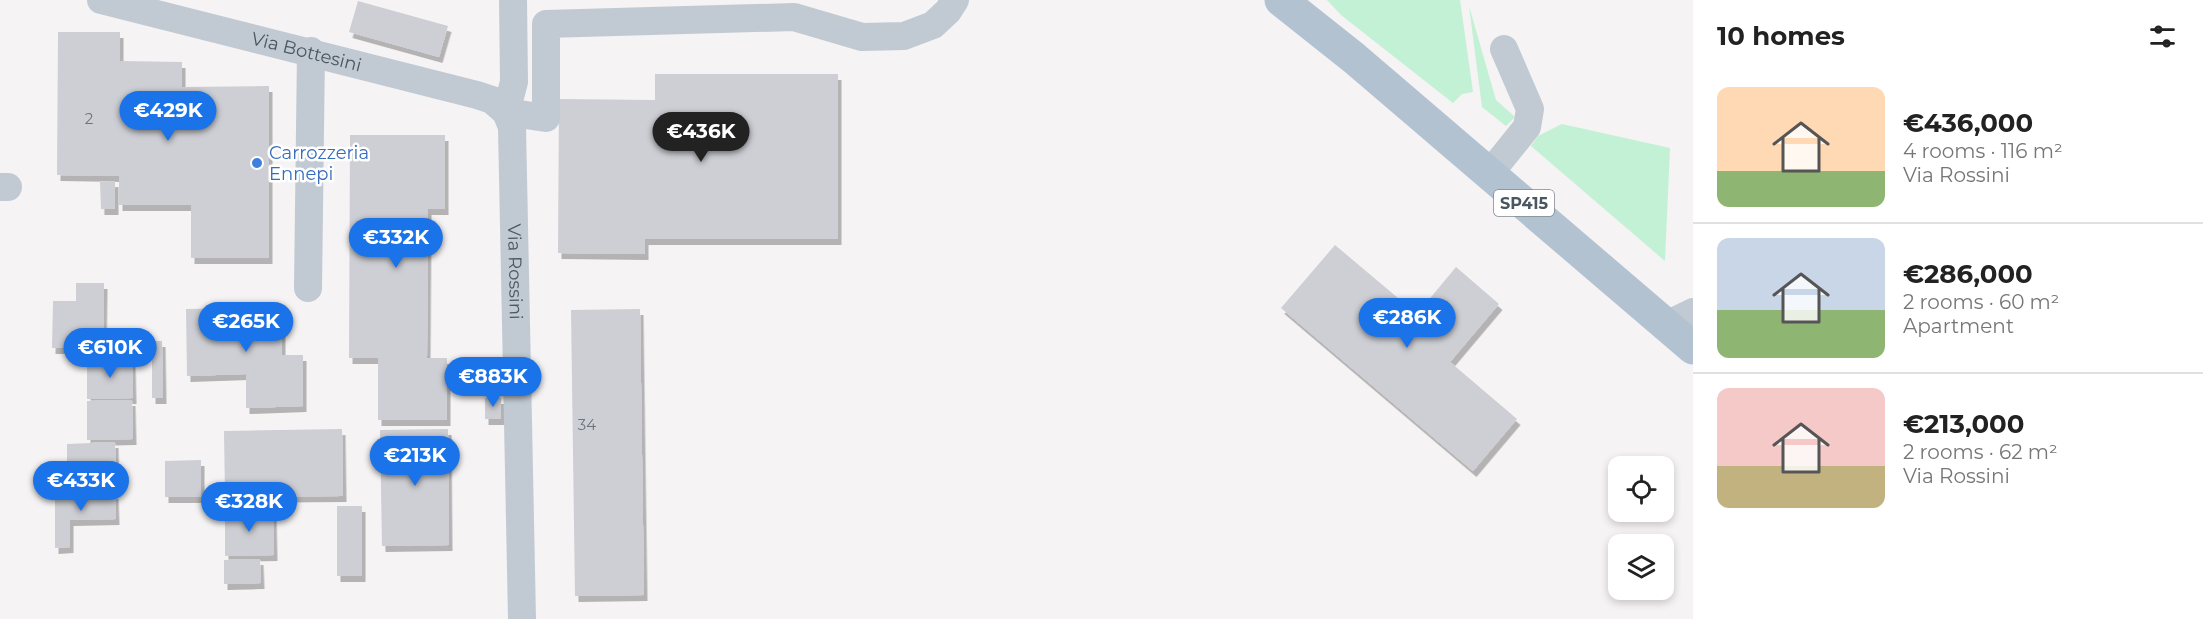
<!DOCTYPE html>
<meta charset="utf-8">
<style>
:root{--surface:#fff;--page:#f6f6f6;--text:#222;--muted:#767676;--line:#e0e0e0;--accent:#1a73e8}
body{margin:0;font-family:Montserrat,sans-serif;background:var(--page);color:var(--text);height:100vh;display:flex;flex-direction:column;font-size:22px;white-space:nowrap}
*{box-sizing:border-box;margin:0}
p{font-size:20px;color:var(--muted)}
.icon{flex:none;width:33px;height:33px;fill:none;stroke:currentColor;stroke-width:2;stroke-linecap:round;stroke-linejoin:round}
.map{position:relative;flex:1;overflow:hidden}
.side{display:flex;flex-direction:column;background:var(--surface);width:510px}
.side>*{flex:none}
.buttons{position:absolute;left:1608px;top:456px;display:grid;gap:12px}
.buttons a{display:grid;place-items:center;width:66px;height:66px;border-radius:12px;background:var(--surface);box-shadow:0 3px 9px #0003;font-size:30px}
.price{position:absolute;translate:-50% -51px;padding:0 14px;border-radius:21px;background:var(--accent);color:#fff;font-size:20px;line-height:39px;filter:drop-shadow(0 2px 3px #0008)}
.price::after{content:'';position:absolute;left:50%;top:36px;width:18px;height:14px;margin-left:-9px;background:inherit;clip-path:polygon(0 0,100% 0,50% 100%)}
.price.selected{background:#222;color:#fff}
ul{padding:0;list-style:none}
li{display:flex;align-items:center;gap:18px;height:150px;padding:0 24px}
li+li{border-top:2px solid var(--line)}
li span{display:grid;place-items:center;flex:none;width:168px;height:120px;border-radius:12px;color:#555}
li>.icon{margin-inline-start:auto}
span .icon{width:72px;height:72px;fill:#fffc;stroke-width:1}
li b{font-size:26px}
h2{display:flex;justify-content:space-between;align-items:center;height:72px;padding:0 24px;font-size:26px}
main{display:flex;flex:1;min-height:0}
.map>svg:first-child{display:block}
.green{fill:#c3f1d5}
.building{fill:#cdcfd5;filter:url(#shadow)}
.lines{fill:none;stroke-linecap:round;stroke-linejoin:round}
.minor{stroke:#c1cad2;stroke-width:28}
.major{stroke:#b3c2d1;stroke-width:33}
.shop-dot{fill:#3f7fe0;stroke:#fff;stroke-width:2}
.labels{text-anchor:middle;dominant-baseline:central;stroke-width:5;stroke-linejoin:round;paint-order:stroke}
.number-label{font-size:15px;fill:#6b747e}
.shield{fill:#fff;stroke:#808990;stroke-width:1.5}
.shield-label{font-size:16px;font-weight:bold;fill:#4a5661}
.street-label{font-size:18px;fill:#4a5661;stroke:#fff}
.shop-label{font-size:18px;fill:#366cbe;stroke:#fff;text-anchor:start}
</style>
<main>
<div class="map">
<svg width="1693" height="619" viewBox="0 0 1693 619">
<defs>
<filter id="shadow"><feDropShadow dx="3.5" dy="6" stdDeviation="0" flood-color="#0004"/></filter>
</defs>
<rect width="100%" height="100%" fill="#f5f3f3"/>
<g class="green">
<path d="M1327,0H1460L1473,92L1462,94L1453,103L1341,15Z"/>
<path d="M1469,6L1496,100L1515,117L1506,126L1482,107Z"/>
<path d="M1562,124L1670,148L1665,261L1531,146L1538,136Z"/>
</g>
<g class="building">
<path d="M358,1L448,26L439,57L349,32Z"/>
<path d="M58,32H120V61L182,62V87L269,86V258H191V205H119V176L57,175Z"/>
<path d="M655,74H838V239H645V254L558,253L559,99L655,100Z"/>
<path d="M350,135H445V209H428L427,358H447V420H378V358H349Z"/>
<path d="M115,181V209H101L100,182Z"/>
<path d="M1335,245L1417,314L1456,267L1499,304L1450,362L1517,419L1473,471L1281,308Z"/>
<path d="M76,283H104L103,348H52L53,301H76Z"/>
<path d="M282,307V355H303V406L246,408V374L187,376L186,309Z"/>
<path d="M640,309L644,595L575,596L571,310Z"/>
<path d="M152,341H162L163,398H152Z"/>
<path d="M132,359L133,398L87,399V360Z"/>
<rect x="485" y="398" width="16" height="21"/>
<path d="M132,400L133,439L87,440V401Z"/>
<path d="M342,429L343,496L225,497L224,431Z"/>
<path d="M448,429L449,545L382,546L380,430Z"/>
<path d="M115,442L116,486L67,487V444Z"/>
<path d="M201,460V497H165V461Z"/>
<path d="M115,493L116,519L70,520V547L55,548V494Z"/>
<rect x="337" y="506" width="25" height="70"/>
<path d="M273,510L274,555L225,556V511Z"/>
<path d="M260,559L261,583L224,584V560Z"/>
</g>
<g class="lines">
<g class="minor">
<path id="s1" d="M101,0L477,95L492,100L506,112"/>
<path id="s2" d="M513,0L514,82L506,112L512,127L522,619"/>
<path d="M506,112L546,118V24L794,17L862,37L904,36L933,25L948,11L955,0"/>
<path d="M1490,173L1527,127L1530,109L1504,49"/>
<path d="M0,187H8"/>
<path d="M308,288L311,51"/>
<path d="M1666,325L1693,312"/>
</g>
<path class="major" d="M1281,0L1354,58L1693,348"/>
</g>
<circle class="shop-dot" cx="257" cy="163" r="6"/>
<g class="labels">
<g class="number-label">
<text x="89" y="118">2</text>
<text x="587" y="424">34</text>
</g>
<rect class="shield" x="1494" y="190" width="60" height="26" rx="4.5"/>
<g class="shield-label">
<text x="1524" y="203">SP415</text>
</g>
<g class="street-label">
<text stroke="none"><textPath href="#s1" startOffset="212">Via Bottesini</textPath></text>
<text stroke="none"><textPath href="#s2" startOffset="274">Via Rossini</textPath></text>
</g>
<g class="shop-label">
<text x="269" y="153">Carrozzeria<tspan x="269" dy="21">Ennepi</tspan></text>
</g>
</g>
</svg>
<div class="buttons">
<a><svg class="icon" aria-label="locate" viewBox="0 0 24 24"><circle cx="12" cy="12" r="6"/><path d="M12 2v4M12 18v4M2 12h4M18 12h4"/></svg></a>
<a><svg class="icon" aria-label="layers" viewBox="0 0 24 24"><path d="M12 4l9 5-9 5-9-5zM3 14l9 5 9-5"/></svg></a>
</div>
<b class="price" style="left:168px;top:142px">€429K</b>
<b class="price selected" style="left:701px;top:163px">€436K</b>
<b class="price" style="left:396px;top:269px">€332K</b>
<b class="price" style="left:1407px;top:349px">€286K</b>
<b class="price" style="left:246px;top:353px">€265K</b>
<b class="price" style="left:110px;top:379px">€610K</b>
<b class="price" style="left:493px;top:408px">€883K</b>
<b class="price" style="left:415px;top:487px">€213K</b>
<b class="price" style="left:81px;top:512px">€433K</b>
<b class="price" style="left:249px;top:533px">€328K</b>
</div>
<section class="side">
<h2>10 homes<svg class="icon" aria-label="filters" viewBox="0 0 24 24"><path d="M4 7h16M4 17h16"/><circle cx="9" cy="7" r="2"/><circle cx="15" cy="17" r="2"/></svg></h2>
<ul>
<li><span style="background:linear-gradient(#ffd9b3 70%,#8fb573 0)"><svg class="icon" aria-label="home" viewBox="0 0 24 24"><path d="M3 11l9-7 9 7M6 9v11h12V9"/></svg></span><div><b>€436,000</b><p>4 rooms · 116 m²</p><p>Via Rossini</p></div></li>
<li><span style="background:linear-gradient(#c9d6e8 60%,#8fb573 0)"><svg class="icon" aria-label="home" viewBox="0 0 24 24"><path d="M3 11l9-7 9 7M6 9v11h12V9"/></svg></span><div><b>€286,000</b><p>2 rooms · 60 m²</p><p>Apartment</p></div></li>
<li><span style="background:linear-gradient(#f6c9c9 65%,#c2b280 0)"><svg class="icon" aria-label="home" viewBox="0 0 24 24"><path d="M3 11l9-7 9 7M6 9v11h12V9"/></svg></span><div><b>€213,000</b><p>2 rooms · 62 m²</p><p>Via Rossini</p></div></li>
</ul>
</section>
</main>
